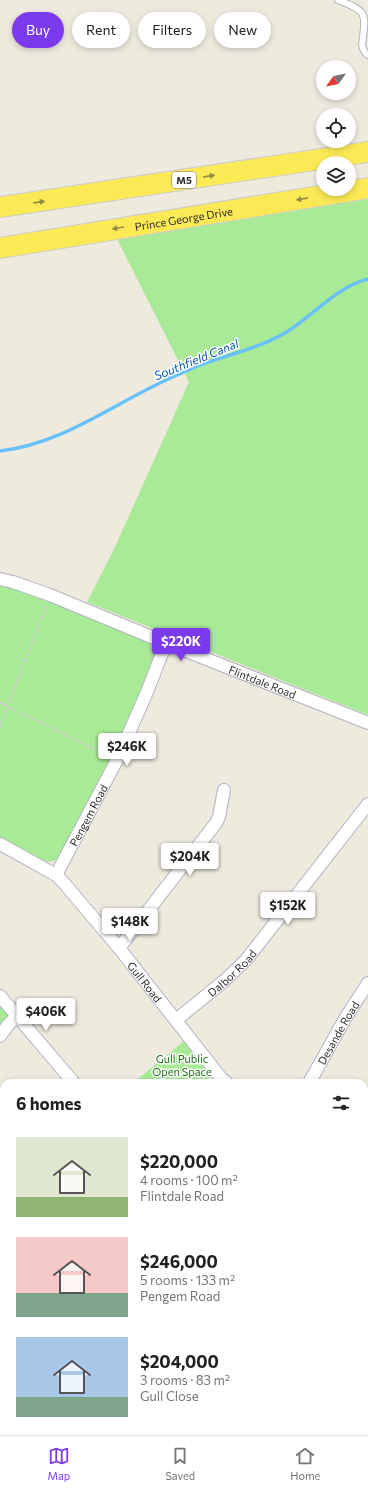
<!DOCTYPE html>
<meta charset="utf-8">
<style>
:root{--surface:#fff;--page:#f6f6f6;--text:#202124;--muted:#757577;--line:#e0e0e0;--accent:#7c3aed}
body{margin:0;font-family:Commissioner,sans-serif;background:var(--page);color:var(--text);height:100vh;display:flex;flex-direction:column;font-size:15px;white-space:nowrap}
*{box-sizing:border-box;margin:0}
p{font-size:13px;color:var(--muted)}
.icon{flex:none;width:22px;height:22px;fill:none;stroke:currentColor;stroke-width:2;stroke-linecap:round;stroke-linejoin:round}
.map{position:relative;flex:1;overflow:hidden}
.sheet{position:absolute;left:0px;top:1079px;width:368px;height:356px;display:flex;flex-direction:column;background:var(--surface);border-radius:12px 12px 0 0;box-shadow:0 2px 6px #0003}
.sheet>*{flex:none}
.banner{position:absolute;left:12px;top:12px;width:344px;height:36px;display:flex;gap:8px}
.needle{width:26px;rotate:237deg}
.fabs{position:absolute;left:316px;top:60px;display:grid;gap:8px}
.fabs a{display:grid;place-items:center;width:40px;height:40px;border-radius:50%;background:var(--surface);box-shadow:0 2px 6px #0003;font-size:20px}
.price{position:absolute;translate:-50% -34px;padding:0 9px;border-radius:4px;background:#fff;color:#222;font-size:13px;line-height:26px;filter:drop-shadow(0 1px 2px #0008)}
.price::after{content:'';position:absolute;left:50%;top:24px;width:12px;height:9px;margin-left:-6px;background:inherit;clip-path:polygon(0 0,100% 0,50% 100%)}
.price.current{background:var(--accent);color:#fff}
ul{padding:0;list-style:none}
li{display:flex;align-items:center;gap:12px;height:100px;padding:0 16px}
li span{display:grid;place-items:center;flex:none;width:112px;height:80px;border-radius:0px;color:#555}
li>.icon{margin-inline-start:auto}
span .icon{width:48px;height:48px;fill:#fffc;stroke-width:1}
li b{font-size:17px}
h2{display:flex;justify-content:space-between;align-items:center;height:48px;padding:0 16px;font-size:17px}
.pill{padding:0 14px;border-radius:18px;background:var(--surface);box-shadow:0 2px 6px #0003;font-size:14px;line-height:36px}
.pill.current{background:var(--accent);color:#fff}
.tab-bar{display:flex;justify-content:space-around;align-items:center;height:56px;border-top:1px solid var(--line);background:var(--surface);font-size:11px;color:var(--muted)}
.tab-bar a{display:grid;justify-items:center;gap:2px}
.tab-bar .current{color:var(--accent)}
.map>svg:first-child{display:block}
.green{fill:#a9ea97}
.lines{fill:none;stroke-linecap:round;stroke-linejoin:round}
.stream{stroke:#6ac1f9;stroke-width:3.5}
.lane-casing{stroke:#b2b3c1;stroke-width:8}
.street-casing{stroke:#b2b3c1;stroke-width:14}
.primary-casing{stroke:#cdcdcd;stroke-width:22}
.path{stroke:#cdcdcd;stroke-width:2;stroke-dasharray:3 2;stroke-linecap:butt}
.lane{stroke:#fff;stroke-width:6}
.street{stroke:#fff;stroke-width:12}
.primary{stroke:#fce956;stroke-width:20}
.oneway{fill:#948b42}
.labels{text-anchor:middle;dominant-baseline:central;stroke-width:3;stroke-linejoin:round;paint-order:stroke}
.shield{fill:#fff;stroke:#6c6c6c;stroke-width:1}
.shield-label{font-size:10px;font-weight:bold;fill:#2d2d2d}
.street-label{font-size:11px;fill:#2d2d2d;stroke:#fff}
.park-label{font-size:11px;fill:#1d7215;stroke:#fff}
.water-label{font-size:12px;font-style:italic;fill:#025dab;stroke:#fff}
</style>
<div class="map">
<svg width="368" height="1435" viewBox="0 0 368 1435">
<rect width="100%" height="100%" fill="#efeade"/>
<g class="green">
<path d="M368,199V715L87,602L115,547L189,382L116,237Z"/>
<path d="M0,585L28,593L146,640C152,645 155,651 154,659L119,743L60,857C54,862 49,863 42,860L0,837Z"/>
<path d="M0,996L17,1016L0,1036Z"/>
<path d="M185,1040L208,1069L210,1074V1083H133Z"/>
</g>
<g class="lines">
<path class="stream" d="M0,451C64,444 117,401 175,376C184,372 193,368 203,364C230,354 259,348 285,333C313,316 336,287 368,279"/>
<defs>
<path id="lane" d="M338,0C368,12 366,12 362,45C363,50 364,53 368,55"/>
<g id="street">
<path id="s1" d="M0,579L13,582L50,595L166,643L368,723"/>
<path id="s2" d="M0,844L56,875L63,882L119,948L221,1078L227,1083"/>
<path id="s3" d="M56,875L117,760L147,692L166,643"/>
<path d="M119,948L216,823L219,817L224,790"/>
<path d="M0,996L74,1083"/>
<path id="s4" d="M176,1020L224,981L246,960L368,804"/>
<path d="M0,1036L8,1025L17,1016"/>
<path id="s5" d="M309,1083L346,1017L368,983"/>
<path d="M364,1159L368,1161"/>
<path d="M0,1249L4,1242"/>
<path d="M364,1302L368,1304"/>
<path d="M0,1372L4,1374"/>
<path d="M100,1431L107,1435"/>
<path d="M340,1431L347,1435"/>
<path d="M11,1435L14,1431"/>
</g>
<g id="primary">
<path d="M0,207L368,152"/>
<path id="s6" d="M0,248L368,188"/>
</g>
</defs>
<use href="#lane" class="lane-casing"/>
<use href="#street" class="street-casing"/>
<use href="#primary" class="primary-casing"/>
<g class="path">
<path d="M0,703L107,755"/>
<path d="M0,726L46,605"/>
</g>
<use href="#lane" class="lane"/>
<use href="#street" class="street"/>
<use href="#primary" class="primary"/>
</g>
<defs><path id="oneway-solid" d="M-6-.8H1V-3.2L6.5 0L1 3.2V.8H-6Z"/></defs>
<g class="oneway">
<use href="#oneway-solid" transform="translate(209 176) rotate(-9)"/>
<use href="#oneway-solid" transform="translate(302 199) rotate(171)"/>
<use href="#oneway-solid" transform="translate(39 202) rotate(-9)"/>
<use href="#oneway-solid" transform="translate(118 228) rotate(170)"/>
</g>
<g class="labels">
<rect class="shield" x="172" y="172" width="24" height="16" rx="3"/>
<g class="shield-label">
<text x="184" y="180">M5</text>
</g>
<g class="street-label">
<text stroke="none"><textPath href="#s6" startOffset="186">Prince George Drive</textPath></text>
<text stroke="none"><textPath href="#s1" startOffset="282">Flintdale Road</textPath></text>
<text stroke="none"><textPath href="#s3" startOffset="68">Pengem Road</textPath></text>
<text stroke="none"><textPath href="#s4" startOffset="73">Dalbor Road</textPath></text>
<text stroke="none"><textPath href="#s2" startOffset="203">Gull Road</textPath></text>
<text stroke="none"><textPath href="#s5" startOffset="58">Desande Road</textPath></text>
</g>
<g class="park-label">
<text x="182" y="1058">Gull Public<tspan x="182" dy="13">Open Space</tspan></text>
</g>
<g class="water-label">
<text transform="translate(196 359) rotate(-22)">Southfield Canal</text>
</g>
</g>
</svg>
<div class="fabs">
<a><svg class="needle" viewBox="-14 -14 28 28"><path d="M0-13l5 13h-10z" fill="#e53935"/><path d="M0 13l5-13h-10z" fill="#757577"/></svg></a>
<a><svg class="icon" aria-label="locate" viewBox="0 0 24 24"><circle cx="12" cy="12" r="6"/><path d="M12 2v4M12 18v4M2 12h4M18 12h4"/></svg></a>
<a><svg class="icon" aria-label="layers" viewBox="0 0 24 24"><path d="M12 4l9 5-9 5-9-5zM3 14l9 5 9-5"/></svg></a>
</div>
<b class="price current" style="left:181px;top:662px">$220K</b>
<b class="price" style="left:127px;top:767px">$246K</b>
<b class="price" style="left:190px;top:877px">$204K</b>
<b class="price" style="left:288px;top:926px">$152K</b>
<b class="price" style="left:130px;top:942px">$148K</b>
<b class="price" style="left:46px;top:1032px">$406K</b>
<div class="banner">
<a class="pill current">Buy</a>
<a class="pill">Rent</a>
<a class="pill">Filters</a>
<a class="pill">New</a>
</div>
<section class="sheet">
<h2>6 homes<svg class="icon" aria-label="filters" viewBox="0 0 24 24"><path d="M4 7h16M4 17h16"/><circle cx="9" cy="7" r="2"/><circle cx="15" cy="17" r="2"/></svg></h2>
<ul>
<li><span style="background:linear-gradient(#dfe7d0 75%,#8fb573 0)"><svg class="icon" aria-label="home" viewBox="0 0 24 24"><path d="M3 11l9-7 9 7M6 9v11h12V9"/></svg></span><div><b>$220,000</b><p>4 rooms · 100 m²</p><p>Flintdale Road</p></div></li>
<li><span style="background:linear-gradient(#f6c9c9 70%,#7fa58c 0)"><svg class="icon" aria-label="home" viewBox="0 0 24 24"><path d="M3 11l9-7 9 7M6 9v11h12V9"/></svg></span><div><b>$246,000</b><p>5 rooms · 133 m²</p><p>Pengem Road</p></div></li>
<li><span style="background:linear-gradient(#a9c7e8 75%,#7fa58c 0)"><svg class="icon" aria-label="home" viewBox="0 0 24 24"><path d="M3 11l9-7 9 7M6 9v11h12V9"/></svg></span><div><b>$204,000</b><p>3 rooms · 83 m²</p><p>Gull Close</p></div></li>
</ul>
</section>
</div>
<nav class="tab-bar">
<a class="current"><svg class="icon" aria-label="map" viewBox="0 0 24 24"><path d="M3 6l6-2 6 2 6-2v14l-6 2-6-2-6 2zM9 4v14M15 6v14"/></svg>Map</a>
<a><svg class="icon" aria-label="saved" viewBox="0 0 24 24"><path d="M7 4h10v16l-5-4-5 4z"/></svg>Saved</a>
<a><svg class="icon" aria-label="home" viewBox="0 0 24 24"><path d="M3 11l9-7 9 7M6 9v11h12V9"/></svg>Home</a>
</nav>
